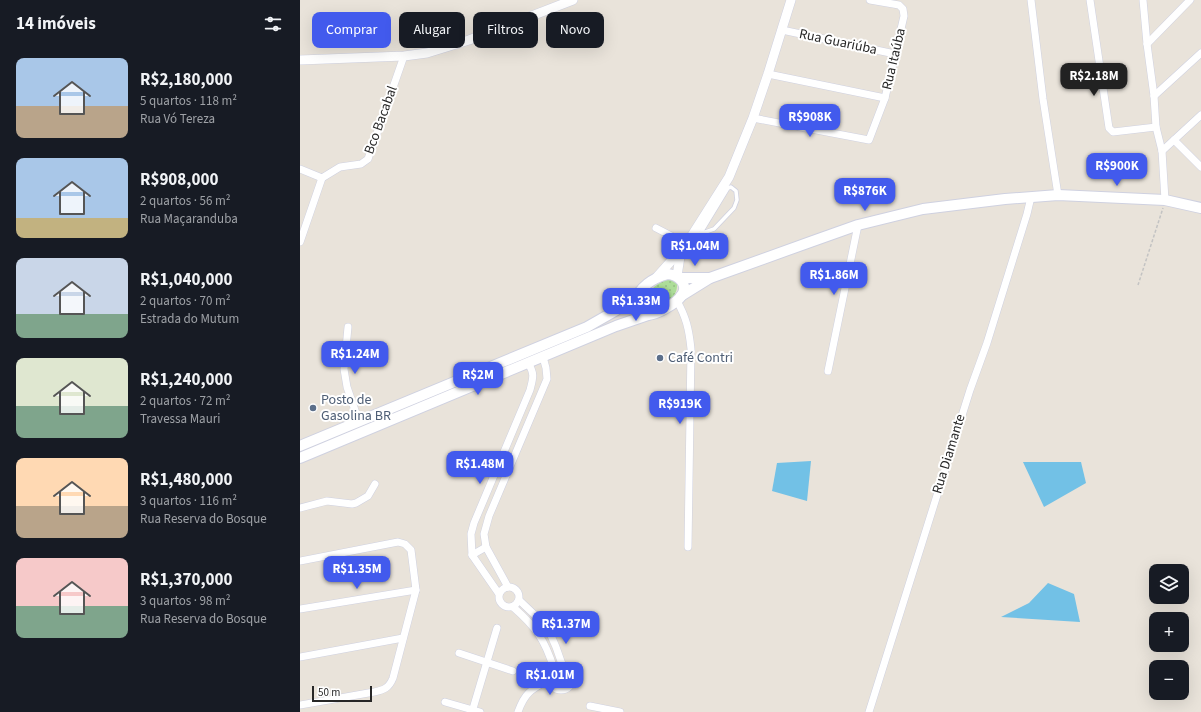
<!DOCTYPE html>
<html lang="pt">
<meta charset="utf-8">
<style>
:root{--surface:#171b24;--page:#20242c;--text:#f1f3f6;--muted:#9ea1a6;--accent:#425aed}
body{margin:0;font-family:"Source Sans 3",sans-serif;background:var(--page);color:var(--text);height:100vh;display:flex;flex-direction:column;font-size:15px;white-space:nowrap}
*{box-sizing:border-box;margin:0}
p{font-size:13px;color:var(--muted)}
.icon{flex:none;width:22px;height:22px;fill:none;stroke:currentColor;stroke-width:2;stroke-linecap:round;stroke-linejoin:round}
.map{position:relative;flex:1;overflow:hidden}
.side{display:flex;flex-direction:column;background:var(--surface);width:300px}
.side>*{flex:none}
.top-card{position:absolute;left:12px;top:12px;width:380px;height:36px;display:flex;gap:8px}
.buttons{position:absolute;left:849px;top:564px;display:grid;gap:8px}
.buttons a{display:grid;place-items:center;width:40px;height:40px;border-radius:8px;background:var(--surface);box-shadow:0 4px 16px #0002;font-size:20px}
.scale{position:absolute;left:12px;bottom:10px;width:60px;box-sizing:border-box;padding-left:4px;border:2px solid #272727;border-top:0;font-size:11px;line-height:14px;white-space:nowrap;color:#272727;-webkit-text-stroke:3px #fff;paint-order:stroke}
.price{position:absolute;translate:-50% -34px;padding:0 9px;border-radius:8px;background:var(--accent);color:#fff;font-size:13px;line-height:26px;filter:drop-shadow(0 1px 2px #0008)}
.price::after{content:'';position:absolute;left:50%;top:24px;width:12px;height:9px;margin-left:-6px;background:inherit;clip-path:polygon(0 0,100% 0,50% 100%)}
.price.active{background:#222;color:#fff}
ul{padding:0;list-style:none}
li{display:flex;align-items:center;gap:12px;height:100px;padding:0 16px}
li span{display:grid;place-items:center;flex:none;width:112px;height:80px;border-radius:8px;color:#555}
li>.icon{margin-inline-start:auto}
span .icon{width:48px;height:48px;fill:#fffc;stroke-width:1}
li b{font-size:17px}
h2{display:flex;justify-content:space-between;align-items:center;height:48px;padding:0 16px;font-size:17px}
.chip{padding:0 14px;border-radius:8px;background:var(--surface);box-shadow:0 4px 16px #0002;font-size:14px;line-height:36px}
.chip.active{background:var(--accent);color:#fff}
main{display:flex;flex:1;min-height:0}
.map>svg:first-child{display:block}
.grass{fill:url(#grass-dots)}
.water{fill:#72c1e6}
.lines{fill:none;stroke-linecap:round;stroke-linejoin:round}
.minor-tunnel{stroke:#c2bdb6;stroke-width:7;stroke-dasharray:7 3.5;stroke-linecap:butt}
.service-casing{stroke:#cfd1e0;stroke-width:5}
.minor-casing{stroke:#cfd1e0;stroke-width:8}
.tertiary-casing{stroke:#cfd1e0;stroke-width:10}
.secondary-casing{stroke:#cfd1e0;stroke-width:12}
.path{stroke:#c3c3c3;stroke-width:1.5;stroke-dasharray:3 2;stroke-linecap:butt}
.service{stroke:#fff;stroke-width:3.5}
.minor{stroke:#fff;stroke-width:7}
.tertiary{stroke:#fff;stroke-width:9}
.secondary{stroke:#fff;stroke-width:10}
.service-dot{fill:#5c6f8a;stroke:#fff;stroke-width:1.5}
.labels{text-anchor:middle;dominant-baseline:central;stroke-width:4;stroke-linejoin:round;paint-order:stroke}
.street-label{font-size:14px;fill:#272727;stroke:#fff}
.service-label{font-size:14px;fill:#4e5e75;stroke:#fff;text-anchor:start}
</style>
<main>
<section class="side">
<h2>14 imóveis<svg class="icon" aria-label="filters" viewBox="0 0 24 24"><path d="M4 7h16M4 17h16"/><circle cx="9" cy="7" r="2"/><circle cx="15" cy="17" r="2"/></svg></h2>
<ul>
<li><span style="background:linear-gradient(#a9c7e8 60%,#b9a48a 0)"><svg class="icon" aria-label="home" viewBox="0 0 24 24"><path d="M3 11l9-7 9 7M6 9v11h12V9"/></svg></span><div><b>R$2,180,000</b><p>5 quartos · 118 m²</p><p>Rua Vó Tereza</p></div></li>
<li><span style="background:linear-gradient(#a9c7e8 75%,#c2b280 0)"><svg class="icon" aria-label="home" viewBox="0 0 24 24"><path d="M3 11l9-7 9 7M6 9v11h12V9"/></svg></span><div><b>R$908,000</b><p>2 quartos · 56 m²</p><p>Rua Maçaranduba</p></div></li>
<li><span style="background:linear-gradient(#c9d6e8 70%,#7fa58c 0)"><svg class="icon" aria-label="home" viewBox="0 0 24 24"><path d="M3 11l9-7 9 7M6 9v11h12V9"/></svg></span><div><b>R$1,040,000</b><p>2 quartos · 70 m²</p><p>Estrada do Mutum</p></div></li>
<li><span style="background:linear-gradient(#dfe7d0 60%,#7fa58c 0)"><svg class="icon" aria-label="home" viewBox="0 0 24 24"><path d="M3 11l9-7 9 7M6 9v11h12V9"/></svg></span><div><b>R$1,240,000</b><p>2 quartos · 72 m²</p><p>Travessa Mauri</p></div></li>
<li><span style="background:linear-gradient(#ffd9b3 60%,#b9a48a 0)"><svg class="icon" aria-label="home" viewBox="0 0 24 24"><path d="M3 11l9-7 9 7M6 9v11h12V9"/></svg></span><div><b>R$1,480,000</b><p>3 quartos · 116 m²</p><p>Rua Reserva do Bosque</p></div></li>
<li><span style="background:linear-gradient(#f6c9c9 60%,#7fa58c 0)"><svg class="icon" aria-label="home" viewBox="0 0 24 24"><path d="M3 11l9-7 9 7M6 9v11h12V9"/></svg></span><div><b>R$1,370,000</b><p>3 quartos · 98 m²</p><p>Rua Reserva do Bosque</p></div></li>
</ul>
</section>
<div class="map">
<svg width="901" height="712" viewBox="0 0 901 712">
<defs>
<pattern id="grass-dots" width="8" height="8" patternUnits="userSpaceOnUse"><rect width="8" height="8" fill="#addd99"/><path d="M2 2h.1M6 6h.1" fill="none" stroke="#95be84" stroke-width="1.8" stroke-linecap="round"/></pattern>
</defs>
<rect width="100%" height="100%" fill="#e9e3da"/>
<path class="grass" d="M365,280H372L377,284C378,298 363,309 349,307L346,304C347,291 355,285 365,280Z"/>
<g class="water">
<path d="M511,461L507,501L472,491L477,463Z"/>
<path d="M723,462H781L786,483L744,507Z"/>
<path d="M748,583L774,594L780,622L701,617L729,603Z"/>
</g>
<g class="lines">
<path class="minor-tunnel" d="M240,620L249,631"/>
<defs>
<path id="service" d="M394,236L414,229L434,208L437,200L436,191L431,187L428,188L400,234"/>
<g id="minor">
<path d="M731,0L743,99L758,195"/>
<path d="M790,0L809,128L813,132L856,127"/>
<path d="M843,0L847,44L854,96L856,127L862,151L865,200"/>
<path d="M482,30L595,54"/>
<path d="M847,44L890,0"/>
<path d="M468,74L585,98"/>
<path d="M854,96L901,53"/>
<path d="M453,118L569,140L585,98L604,16L603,9L599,5L570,0"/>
<path d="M874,140L901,167"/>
<path d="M862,151L901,115"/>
<path d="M0,169L22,178"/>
<path d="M356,228L385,243"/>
<path d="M0,242L22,178L40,167L61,164L68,159L104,56"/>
<path d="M377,301C386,317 389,329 391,349L388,547"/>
<path d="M48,327L44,369L47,387L59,422"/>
<path d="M528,371L558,225"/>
<path d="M0,508L27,501L52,504L56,503L68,496L75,484"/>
<path d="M172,555L186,547"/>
<path d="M0,561L98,542L105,544L111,550L116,590L93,678C89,688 84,690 74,692L0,705"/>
<circle cx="209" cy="597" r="10"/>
<path d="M208,587L186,547L184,534L189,516L247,379L246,368L243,357"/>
<path d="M199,594L172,555L171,534L174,523L230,390C233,378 235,374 228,363"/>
<path d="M219,600L240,620"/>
<path d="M213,607C236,627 245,640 254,669"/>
<path d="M0,609L116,590"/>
<path d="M249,631L256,647L263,667"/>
<path d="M159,653L213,671"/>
<path d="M0,657L103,638"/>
<circle cx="261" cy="678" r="12"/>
<path d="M145,702L180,712"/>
<path d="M290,706L320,712"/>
<path d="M172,712L197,628"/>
<path d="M218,712C225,692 232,689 250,679"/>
<path d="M569,712L670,390L687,343L727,214L731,197"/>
</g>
<g id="tertiary">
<path d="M0,60L104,56L127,53L169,40L273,0"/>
<path d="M377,276L381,250"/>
<path d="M355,279L381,250L391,237L429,177L453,118L468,74L491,0"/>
</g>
<g id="secondary">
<path d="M368,274C378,275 389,284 382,295C377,303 353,318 344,314C339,312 336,307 335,302C339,287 353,278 368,274Z"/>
<path d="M380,278H410"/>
<path d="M381,296L410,278L513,241L558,225L623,209L705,199L758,195L865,200L901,208"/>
<path d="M0,446L287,327L315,311L338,293"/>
<path d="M0,458L316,326L348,315"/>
</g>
</defs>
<use href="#service" class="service-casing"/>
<use href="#minor" class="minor-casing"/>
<use href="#tertiary" class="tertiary-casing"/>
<use href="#secondary" class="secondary-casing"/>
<path class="path" d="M838,285L863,208"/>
<use href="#service" class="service"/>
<use href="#minor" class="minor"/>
<use href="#tertiary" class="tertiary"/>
<use href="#secondary" class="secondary"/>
</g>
<g class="service-dot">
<circle cx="360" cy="358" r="4"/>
<circle cx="13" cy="408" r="4"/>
</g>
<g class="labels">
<g class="street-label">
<text transform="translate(538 42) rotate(12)">Rua Guariúba</text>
<text transform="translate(594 59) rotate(-77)">Rua Itaúba</text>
<text transform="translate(81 120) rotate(-70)">Bco Bacabal</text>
<text transform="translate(649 454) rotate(-73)">Rua Diamante</text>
</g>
<g class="service-label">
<text x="368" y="358">Café Contri</text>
<text x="21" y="400">Posto de<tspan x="21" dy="16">Gasolina BR</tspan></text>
</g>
</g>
</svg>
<div class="buttons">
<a><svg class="icon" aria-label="layers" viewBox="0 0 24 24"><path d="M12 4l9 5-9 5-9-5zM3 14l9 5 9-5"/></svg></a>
<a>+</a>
<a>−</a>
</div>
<div class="scale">50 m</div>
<b class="price active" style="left:794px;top:97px">R$2.18M</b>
<b class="price" style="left:510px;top:138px">R$908K</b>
<b class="price" style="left:817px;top:187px">R$900K</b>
<b class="price" style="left:565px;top:212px">R$876K</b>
<b class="price" style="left:395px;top:267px">R$1.04M</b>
<b class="price" style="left:534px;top:296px">R$1.86M</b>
<b class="price" style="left:336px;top:322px">R$1.33M</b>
<b class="price" style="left:55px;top:375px">R$1.24M</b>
<b class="price" style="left:178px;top:396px">R$2M</b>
<b class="price" style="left:380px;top:425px">R$919K</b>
<b class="price" style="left:180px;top:485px">R$1.48M</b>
<b class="price" style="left:57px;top:590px">R$1.35M</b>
<b class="price" style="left:266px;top:645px">R$1.37M</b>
<b class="price" style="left:250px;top:696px">R$1.01M</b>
<div class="top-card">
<a class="chip active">Comprar</a>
<a class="chip">Alugar</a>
<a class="chip">Filtros</a>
<a class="chip">Novo</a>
</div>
</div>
</main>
